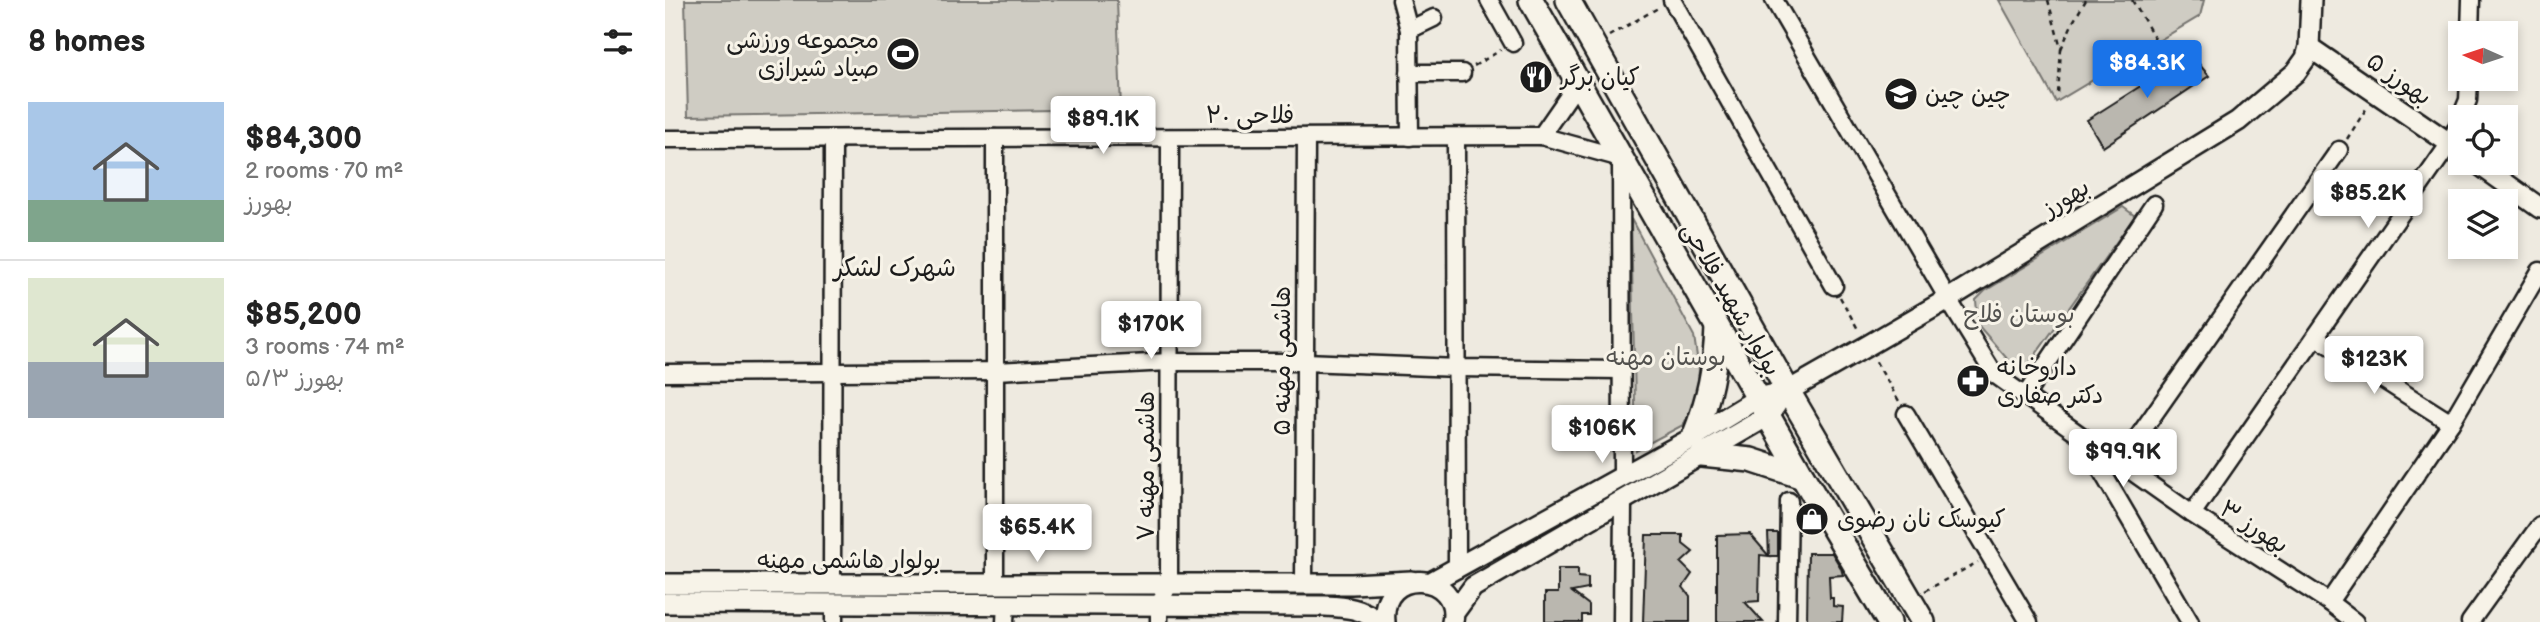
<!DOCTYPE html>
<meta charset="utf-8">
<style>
:root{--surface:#fff;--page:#f2f2f2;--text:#222;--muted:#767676;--line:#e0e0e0;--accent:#1a73e8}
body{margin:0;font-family:"Balsamiq Sans","Playpen Sans Arabic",sans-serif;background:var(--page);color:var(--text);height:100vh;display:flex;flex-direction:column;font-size:26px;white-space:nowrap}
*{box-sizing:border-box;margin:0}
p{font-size:23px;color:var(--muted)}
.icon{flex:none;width:38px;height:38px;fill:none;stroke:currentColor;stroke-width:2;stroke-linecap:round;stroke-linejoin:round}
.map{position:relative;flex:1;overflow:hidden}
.side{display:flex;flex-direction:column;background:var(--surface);width:665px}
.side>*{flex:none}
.needle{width:46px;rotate:273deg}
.controls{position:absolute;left:1783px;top:21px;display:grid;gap:14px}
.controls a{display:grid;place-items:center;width:70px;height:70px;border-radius:0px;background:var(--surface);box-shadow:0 4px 10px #0003;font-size:35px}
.price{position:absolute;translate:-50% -60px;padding:0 16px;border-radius:7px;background:#fff;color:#222;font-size:23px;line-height:46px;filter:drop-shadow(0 2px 4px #0008)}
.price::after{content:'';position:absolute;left:50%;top:42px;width:21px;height:16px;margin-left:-10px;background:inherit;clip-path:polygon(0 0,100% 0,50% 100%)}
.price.selected{background:var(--accent);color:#fff}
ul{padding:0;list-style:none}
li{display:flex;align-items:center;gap:21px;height:175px;padding:0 28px}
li+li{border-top:2px solid var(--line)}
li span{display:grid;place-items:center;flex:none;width:196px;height:140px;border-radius:0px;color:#555}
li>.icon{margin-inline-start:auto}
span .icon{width:84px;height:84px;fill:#fffc;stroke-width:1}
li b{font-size:30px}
h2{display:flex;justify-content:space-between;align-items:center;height:84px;padding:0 28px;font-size:30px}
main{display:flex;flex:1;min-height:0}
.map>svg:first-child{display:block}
.green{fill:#cfccc3;stroke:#767470;stroke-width:2}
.building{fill:#bab7af;stroke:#1c1c1c;stroke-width:2}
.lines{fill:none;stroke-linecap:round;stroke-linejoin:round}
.minor-casing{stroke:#1c1c1c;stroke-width:21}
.tertiary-casing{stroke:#1c1c1c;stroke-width:24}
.secondary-casing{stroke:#1c1c1c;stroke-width:28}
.path{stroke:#1c1c1c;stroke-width:2.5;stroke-dasharray:5 5;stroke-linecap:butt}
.minor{stroke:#f7f3e8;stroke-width:16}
.tertiary{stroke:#f7f3e8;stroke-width:19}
.secondary{stroke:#f7f3e8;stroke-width:23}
.labels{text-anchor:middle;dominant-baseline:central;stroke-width:6;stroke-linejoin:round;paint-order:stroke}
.poi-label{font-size:24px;fill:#1c1c1c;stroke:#f7f3e8;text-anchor:start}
.street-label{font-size:24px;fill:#1c1c1c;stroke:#f7f3e8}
.park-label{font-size:24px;fill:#52514e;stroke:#f7f3e8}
.neighbourhood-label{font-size:26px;fill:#1c1c1c;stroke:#f7f3e8}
</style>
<main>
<section class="side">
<h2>8 homes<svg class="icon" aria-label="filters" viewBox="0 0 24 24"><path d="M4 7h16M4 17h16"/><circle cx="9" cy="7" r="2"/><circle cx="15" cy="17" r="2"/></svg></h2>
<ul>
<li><span style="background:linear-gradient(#a9c7e8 70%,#7fa58c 0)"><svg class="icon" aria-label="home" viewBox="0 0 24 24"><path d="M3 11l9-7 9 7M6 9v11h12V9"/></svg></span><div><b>$84,300</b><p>2 rooms · 70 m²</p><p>بهورز</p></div></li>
<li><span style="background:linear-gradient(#dfe7d0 60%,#9aa5b1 0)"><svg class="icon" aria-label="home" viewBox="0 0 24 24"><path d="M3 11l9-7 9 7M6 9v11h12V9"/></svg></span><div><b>$85,200</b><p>3 rooms · 74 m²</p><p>بهورز ۵/۳</p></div></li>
</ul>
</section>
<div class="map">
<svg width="1875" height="622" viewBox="0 0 1875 622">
<rect width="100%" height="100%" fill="#eeeae0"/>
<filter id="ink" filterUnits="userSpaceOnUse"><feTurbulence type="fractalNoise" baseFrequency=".0143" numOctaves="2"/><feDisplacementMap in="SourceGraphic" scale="14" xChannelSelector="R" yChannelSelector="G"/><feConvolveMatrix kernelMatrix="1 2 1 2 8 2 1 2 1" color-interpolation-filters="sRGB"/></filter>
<g filter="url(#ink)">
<g class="green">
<path d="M20,0H452L456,109L23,116Z"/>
<path d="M1334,0H1539L1535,16L1391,102Z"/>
<path d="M1458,207L1470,216L1356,375L1313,325L1311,300L1320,291Z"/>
<path d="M966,219L1029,336L1034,370L1032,392L1026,411L1018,425L971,450Z"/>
</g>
<g class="building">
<path d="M1526,54L1544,76L1438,147L1422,120Z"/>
<path d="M1103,533H1113V556H1104Z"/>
<path d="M1085,534L1104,556L1095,555L1094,601L1080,602L1098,622H1052V535Z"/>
<path d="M981,535H1018V544L1028,552L1016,563L1027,574L1018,587L1025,596V622H978Z"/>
<path d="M1143,553H1167L1176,568L1178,575L1164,576L1165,598H1168V606L1178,607L1177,622H1142Z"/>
<path d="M893,569H913V577L923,578V589L907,592L924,605V615H917V622H880V593H893Z"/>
</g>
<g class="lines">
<defs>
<g id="minor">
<path d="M736,0L744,30L745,137"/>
<path d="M824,0L848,43"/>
<path d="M1007,0L1169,286"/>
<path d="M1109,0L1283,299L1329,374L1527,514L1664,602L1690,622"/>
<path d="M744,30L769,18"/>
<path d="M1805,33L1806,0"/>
<path d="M744,73H797"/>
<path d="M1796,117L1803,100L1804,79"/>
<path d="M876,136L903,97L908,76"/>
<path d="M791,137L792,569"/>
<path d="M0,139L876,136L956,158L957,477"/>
<path d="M1651,337L1786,423"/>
<path d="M0,373L330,371L504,362H640L792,368L956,370"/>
<path d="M1360,396L1489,204"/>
<path d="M1241,414L1364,622"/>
<path d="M1420,443L1525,622"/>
<path d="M1454,464L1674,150"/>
<path d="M1527,514L1785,143L1796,118"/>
<path d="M167,584L168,140"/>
<path d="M330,584V138"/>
<path d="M639,584L641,137"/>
<path d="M1664,602L1786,423L1875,271"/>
<path d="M169,622V604"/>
<path d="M340,622L341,604"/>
<path d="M494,622V605L504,584L505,138"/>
<path d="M957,622L958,502"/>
<path d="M1122,622L1124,501"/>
<path d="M1805,622L1875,525"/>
</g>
<g id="tertiary">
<path d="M1644,47L1796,151"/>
<path d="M1812,163L1875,208"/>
<path d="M766,582L1029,437L1093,398L1123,391L1202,346L1283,299L1573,121L1631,72L1641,58L1644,47L1646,0"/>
<path d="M0,584H687L746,581"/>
<path d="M0,603L660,606C680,607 698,608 713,622"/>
<path d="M720,622C714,564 798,572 787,622"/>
<path d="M788,622L789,613L808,587L1103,416L1111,405"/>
</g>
<g id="secondary">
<path d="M866,0L1138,477L1224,622"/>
<path d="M903,0L1123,391L1258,622"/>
<path d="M1029,437C1044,400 1051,366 1052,327"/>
<path d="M1037,455L1086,460L1138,477"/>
</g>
</defs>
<use href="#minor" class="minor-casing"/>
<use href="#tertiary" class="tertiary-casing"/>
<use href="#secondary" class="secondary-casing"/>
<g class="path">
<path d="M1383,0L1396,49L1393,94"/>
<path d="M1467,0L1492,42"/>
<path d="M944,36L993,8"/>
<path d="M1396,49L1408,22L1421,0"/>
<path d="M809,66L836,50"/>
<path d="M1682,139L1703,106"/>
<path d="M1175,297L1194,331"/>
<path d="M1211,362L1234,401"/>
<path d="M1260,591L1313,562"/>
</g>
<use href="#minor" class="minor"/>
<use href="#tertiary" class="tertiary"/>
<use href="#secondary" class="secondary"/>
</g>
</g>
<defs>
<symbol id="stadium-disc" viewBox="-11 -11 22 22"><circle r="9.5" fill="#1c1c1c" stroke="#f7f3e8"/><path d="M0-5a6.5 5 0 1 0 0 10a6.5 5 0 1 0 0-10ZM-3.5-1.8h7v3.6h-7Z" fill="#fff"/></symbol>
<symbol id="restaurant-disc" viewBox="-11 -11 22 22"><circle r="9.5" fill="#1c1c1c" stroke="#f7f3e8"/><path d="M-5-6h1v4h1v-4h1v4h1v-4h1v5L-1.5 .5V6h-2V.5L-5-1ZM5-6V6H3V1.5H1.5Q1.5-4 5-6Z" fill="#fff"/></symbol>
<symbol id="school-disc" viewBox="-11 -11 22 22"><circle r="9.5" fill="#1c1c1c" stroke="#f7f3e8"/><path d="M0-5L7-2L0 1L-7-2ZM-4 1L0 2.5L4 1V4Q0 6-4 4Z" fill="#fff"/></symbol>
<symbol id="pharmacy-disc" viewBox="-11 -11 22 22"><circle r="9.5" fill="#1c1c1c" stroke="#f7f3e8"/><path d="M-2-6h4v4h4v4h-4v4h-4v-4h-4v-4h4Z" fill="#fff"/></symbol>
<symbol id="shop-disc" viewBox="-11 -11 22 22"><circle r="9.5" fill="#1c1c1c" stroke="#f7f3e8"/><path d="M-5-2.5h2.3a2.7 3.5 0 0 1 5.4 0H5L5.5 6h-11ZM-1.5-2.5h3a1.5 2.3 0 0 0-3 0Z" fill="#fff"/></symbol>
</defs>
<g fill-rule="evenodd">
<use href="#stadium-disc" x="219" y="35" width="38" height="38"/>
<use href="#restaurant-disc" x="852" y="58" width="38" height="38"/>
<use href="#school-disc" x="1217" y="75" width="38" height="38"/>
<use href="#pharmacy-disc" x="1289" y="362" width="38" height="38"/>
<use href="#shop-disc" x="1128" y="500" width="38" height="38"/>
</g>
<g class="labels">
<g class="poi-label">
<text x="214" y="40" text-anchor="end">مجموعه ورزشی<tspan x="214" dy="28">صیاد شیرازی</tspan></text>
<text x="896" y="77">کیان برگر</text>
<text x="1260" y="94">چین چین</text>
<text x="1332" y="367">داروخانه<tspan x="1332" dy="28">دکتر صفاری</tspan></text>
<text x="1172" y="519">کیوسک نان رضوی</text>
</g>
<g class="street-label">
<text transform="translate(1734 79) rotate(35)">بهورز ۵</text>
<text x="585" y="115">فلاحی ۲۰</text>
<text transform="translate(1401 198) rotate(-32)">بهورز</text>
<text transform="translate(1066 299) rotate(60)">بولوار شهید فلاحی</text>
<text transform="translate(617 361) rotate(-90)">هاشمی مهنه ۵</text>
<text transform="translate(481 466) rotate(-90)">هاشمی مهنه ۷</text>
<text transform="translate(1589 527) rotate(33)">بهورز ۳</text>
<text x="184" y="560">بولوار هاشمی مهنه</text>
</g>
<g class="park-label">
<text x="1354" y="314">بوستان فلاح</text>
<text x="1001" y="357">بوستان مهنه</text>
</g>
<g class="neighbourhood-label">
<text x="230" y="268">شهرک لشکر</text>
</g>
</g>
</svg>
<div class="controls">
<a><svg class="needle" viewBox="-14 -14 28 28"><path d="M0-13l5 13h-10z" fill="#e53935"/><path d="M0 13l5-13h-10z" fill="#767676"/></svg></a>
<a><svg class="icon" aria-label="locate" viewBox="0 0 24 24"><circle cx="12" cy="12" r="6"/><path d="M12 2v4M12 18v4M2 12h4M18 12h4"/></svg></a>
<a><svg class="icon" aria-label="layers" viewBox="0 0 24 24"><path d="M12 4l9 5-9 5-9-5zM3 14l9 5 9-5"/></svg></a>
</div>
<b class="price selected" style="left:1482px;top:100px">$84.3K</b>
<b class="price" style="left:438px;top:156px">$89.1K</b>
<b class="price" style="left:1703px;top:230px">$85.2K</b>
<b class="price" style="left:486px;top:361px">$170K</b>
<b class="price" style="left:1709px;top:396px">$123K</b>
<b class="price" style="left:937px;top:465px">$106K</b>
<b class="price" style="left:1458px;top:489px">$99.9K</b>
<b class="price" style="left:372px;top:564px">$65.4K</b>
</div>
</main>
